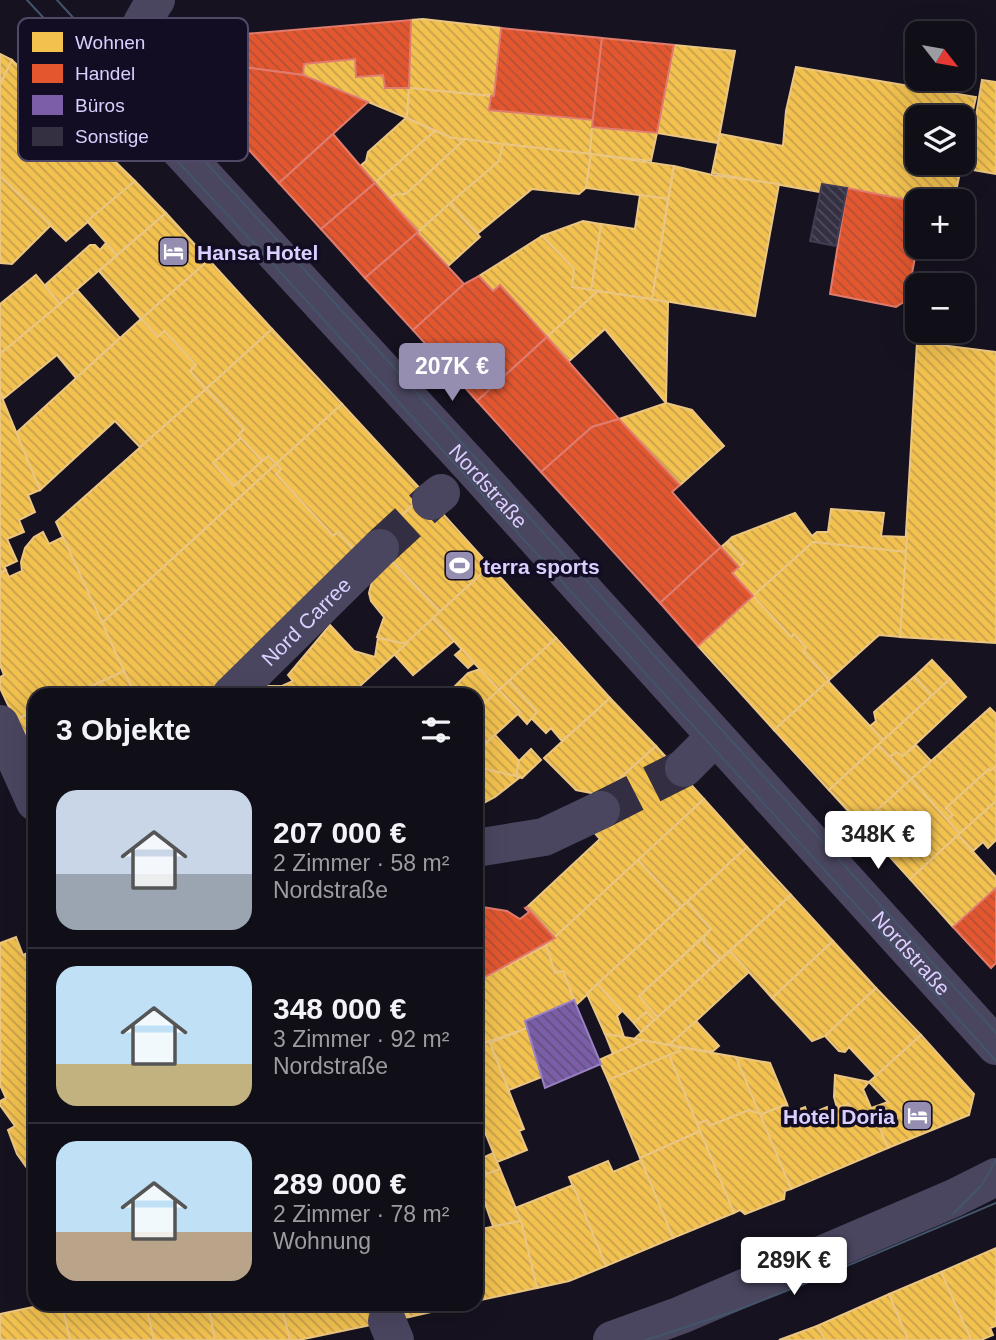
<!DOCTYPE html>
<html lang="de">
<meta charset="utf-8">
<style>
:root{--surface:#100e17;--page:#1e1c24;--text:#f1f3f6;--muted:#9c9ca1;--line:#302e36;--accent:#958eb1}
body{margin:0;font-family:Arial,sans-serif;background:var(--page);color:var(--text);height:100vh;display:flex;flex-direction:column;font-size:26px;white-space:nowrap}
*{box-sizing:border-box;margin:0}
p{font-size:23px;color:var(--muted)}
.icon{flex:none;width:38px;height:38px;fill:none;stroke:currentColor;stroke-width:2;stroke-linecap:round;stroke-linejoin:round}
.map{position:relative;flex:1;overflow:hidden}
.details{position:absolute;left:28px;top:688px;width:455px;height:623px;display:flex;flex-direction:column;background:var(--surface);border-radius:21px;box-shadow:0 7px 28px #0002,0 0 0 2px var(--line)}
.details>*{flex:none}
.needle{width:46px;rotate:121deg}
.controls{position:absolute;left:905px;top:21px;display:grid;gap:14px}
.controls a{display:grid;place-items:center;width:70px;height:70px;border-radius:14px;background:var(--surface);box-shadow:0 7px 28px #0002,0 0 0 2px var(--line);font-size:35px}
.price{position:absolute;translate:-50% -60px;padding:0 16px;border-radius:7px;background:#fff;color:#222;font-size:23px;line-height:46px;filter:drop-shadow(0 2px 4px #0008)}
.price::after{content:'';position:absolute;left:50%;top:42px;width:21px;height:16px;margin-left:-10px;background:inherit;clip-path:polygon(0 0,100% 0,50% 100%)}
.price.on{background:var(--accent);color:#fff}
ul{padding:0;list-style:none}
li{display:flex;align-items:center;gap:21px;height:175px;padding:0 28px}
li+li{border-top:2px solid var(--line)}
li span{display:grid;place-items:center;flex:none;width:196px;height:140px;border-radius:21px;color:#555}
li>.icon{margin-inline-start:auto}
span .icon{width:84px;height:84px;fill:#fffc;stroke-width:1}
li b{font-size:30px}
h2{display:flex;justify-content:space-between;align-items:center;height:84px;padding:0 28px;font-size:30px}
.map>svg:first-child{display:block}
.homes{fill:url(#homes-back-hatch);stroke:#ebc683;stroke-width:2}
.shops{fill:url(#shops-back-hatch);stroke:#e17b6d;stroke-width:2}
.offices{fill:url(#offices-back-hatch);stroke:#9880c1;stroke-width:2}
.building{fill:url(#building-back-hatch);stroke:#433c53;stroke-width:2}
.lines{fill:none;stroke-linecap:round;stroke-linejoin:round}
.minor-tunnel{stroke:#332e41;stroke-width:38;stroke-dasharray:38 19;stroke-linecap:butt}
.minor{stroke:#4a4660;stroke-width:38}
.tram{stroke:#43556a;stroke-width:2}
.labels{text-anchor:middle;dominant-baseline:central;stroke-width:7;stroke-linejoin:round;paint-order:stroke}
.poi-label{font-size:21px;font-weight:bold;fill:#dad0ff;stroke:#130d24;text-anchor:start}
.street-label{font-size:21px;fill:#dad0ff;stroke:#130d24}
.key{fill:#130d24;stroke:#4f4866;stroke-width:2}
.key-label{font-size:19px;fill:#dad0ff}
</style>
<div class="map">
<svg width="996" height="1340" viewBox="0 0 996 1340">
<defs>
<pattern id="homes-back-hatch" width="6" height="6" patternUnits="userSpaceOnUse" patternTransform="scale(1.75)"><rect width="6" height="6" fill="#f2c14e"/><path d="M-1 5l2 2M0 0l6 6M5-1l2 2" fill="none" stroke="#c6a04e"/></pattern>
<pattern id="shops-back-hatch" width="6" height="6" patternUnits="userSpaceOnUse" patternTransform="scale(1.75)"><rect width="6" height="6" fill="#e4572e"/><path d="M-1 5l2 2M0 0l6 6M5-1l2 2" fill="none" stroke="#b35037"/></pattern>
<pattern id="offices-back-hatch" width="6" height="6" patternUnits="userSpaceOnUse" patternTransform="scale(1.75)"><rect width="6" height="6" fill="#7b5ea7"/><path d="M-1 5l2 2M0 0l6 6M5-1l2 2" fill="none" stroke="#61507e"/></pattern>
<pattern id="building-back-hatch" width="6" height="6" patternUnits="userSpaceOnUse" patternTransform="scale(1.75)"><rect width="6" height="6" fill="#343042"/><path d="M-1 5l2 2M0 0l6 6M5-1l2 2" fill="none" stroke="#514d5e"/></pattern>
</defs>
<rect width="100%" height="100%" fill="#16121f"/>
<g class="homes">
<path d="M423,19L501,28L494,96L409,88L411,20Z"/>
<path d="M674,45L735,51L718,143L657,133Z"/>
<path d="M0,54L12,60L0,85Z"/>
<path d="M355,59L356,77L383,75L385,88H409L407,118L303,75L304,64Z"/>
<path d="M12,60L135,181L66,241L0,176V85Z"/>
<path d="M796,67L976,97L962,159V117H917V163H962L954,201L917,202L822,184L820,192L712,173L720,134L783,146L786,111Z"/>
<path d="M982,80L996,82V174L967,169Z"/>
<path d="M409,88L491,96L489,110L593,120L590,154L452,138L407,118Z"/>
<path d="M406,118L435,131L375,183L360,166L366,161L368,152Z"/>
<path d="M592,127L657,133L651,161L590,154Z"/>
<path d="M435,131L452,138L465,139L406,194H396L389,199L375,183Z"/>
<path d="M465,139L503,144L499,161L418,232L389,199L396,194H406Z"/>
<path d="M503,144L591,154L586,188L579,194L532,189L477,234L450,203L499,161Z"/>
<path d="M591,154L674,166L668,199L586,188Z"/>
<path d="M674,166L712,175L779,184L755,316L652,299Z"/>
<path d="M0,176L51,225L12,264L0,263Z"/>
<path d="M135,181L166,213L117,255L87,221Z"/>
<path d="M640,195L668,199L652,299L591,290L601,224L635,229Z"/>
<path d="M450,203L480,237L448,266L417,233Z"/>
<path d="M166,213L209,260L141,319L99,271Z"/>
<path d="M583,221L601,224L591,290L572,287L574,269L542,236Z"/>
<path d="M542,236L574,269L572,287L598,291L547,337L500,285L493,291L479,276Z"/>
<path d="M106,243L117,255L60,304L45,285L90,245H95L100,250Z"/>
<path d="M209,260L272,329L206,389L190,371L196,365L164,331L158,337L141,319Z"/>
<path d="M36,275L60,304L0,354V304Z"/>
<path d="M77,290L120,338L76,378L57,355L3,399L0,393V354Z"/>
<path d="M598,291L668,302L666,403L605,329L569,361L547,337Z"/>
<path d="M141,319L158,337L164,331L196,365L190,371L206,389L140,447L115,421L40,490L16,433Z"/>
<path d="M272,329L342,404L276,464L268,456L262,461L241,438L238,435L244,429L206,389Z"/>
<path d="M917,342L996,352V643L900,637Z"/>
<path d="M206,389L244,429L238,435L241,438L213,463L234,486L268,456L276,464L102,623L56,522Z"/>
<path d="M0,393L40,490L28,495L35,512L19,520L24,532L7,539L17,561L4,567L6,570L0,573Z"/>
<path d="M666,403L692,410L724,446L680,485L619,419Z"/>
<path d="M342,404L425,494L358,554L338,532L333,536L276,474L281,469L276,464Z"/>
<path d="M241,438L262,461L234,486L213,463Z"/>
<path d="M276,464L281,469L276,474L333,536L338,532L358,554L205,695H135L102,623Z"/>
<path d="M425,494L490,566L440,612L374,541Z"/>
<path d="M831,509L884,513L881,536L907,537L906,552L813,542L753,596L732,573L745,562L727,542L732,537L795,513L812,536L817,532H828Z"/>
<path d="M43,532L49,544L63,537L124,671L72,695H35V711L15,720L0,688V677L4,675L0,665V573L6,570L4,567L9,577L22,571L21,562L25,548L34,537Z"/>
<path d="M727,542L745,562L739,567L721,547Z"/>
<path d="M813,542L906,552L900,637L879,635L829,680L803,651L806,648L794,634L791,637L753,596Z"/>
<path d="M386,555L440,612L406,644L377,637L384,617L371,601L369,593L374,574Z"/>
<path d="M490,566L556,638L499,690L433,618Z"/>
<path d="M753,596L791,637L794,634L806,648L803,651L829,680L774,730L698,646Z"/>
<path d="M433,618L454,641L413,675L394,654Z"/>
<path d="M330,625L354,651L375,657L378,638L406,644L350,695H253L265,686H282L293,681L288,675Z"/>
<path d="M556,638L610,698L562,741L551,728L546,733L532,719L531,717L537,712L509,681Z"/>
<path d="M462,649L474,663L468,668L455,655Z"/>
<path d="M932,660L950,679L932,696L914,677Z"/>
<path d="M477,670H481L499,690L476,711V695H446L468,673Z"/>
<path d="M124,671L135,695H72Z"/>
<path d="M914,677L932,696L883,740L869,727L876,721L874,712Z"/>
<path d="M950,679L966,697L903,756L896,752L890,757L878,745Z"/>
<path d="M509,681L537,712L527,724L518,714L520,712L499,690Z"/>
<path d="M828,681L883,740L829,790L774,730Z"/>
<path d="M499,690L520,712L476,752V711Z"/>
<path d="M610,698L656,746L601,795L576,790L544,758Z"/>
<path d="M990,708L996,714V766L990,771L989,769L946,808L953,815L947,820L911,779Z"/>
<path d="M35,711V765L15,720Z"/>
<path d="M495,735L520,762L516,776L476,767V752Z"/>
<path d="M878,745L911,779L861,825L829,790Z"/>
<path d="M916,745L931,761L911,779L890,757L896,752L903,756Z"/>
<path d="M656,746L704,799L555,938L527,907L600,839L591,829L601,795Z"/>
<path d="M531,749L541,760L522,778L516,776L519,761Z"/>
<path d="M996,766V801L960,834L947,820L953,815L946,808L989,769L990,771Z"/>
<path d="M476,767L516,776L519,778L495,797L476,807Z"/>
<path d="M911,779L960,834L910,879L861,825Z"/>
<path d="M704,799L747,847L681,907L638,860Z"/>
<path d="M996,801V840L988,848L983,842L973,851L958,835Z"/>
<path d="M958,835L996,877V888L953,927L910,879Z"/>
<path d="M747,847L791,895L720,959L704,942V937L711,929L687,902Z"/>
<path d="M638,860L681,907L576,1005L563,971L555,973L546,945Z"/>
<path d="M791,895L833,941L772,998L730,951Z"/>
<path d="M687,902L711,929L639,996L658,1017L654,1020L646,1012L634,1023L597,984Z"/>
<path d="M16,937L23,955L35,950V1203L28,1183L34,1178L17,1154L8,1130L15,1126L0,1105V1101L6,1098L0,1085V943Z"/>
<path d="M704,937V942L720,959L658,1017L639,996Z"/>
<path d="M833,941L876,988L825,1036L812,1041L772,998Z"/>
<path d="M546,945L555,973L563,971L574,1000L525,1021L527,1028L476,1046V982Z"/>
<path d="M730,951L749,972L696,1021L669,1045L634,1039Z"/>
<path d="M597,984L622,1011L617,1016L624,1037L605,1034L587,994Z"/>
<path d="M876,988L921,1035L876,1076L849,1047L845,1052L839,1051L825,1036Z"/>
<path d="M646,1012L654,1020L641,1032L634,1023Z"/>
<path d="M696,1021L719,1046L712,1052L669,1045Z"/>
<path d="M527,1028L542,1077L509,1090L490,1043Z"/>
<path d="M605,1034L643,1040V1041L613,1054Z"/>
<path d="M921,1035L974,1094L969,1115L888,1148L871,1108L888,1102L869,1082Z"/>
<path d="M643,1040L678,1047L680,1051L608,1080L599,1060Z"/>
<path d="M489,1041L524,1129L519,1131L527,1150L497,1162L476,1110V1046Z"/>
<path d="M678,1047L736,1057L760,1114L749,1110L709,1126L707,1120L697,1124L669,1055L680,1051Z"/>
<path d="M669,1055L700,1131L640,1158L608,1080Z"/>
<path d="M736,1057L770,1063L787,1104L760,1115Z"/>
<path d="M835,1075L869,1082L863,1089L875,1117L857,1125L848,1104L837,1108L834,1097Z"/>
<path d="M787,1104L790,1113L805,1107L808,1115L827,1107L829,1111L848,1104L857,1125L875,1117L888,1148L791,1189L760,1115Z"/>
<path d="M749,1110L760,1114L791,1189L785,1191L784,1199L745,1214L740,1210L734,1213L697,1124L707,1120L709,1126Z"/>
<path d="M700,1131L734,1213L673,1238L640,1158Z"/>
<path d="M493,1153L500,1169L476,1178V1161Z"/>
<path d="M641,1160L673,1238L606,1266L569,1177L608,1161L613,1172Z"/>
<path d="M500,1169L521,1221L493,1226L476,1178Z"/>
<path d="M573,1185L606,1266L569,1281L537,1288L521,1221L515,1208Z"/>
<path d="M521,1221L537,1288L476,1301V1230Z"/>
<path d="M996,1248V1326L990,1328L993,1335L981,1340H971L941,1272Z"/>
<path d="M941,1272L971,1340H908L889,1294Z"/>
<path d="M889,1294L908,1340H825L817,1326Z"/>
<path d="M47,1304H62L70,1340H0V1314Z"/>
<path d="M62,1304H146L154,1340H70Z"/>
<path d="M146,1304H208L215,1340H154Z"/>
<path d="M208,1304H281L290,1340H215Z"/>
<path d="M281,1304H404L409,1317L299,1340H290Z"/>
<path d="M404,1304H466L409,1317Z"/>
<path d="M817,1326L825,1340H779Z"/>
</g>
<g class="shops">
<path d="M411,20L409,88H385L383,75L356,77L355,59L304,64L303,75L228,65L232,35Z"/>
<path d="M501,28L602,38L593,120L489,110L491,96H494Z"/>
<path d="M602,38L674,45L657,133L592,127Z"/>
<path d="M228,65L303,75L368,102L279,183L220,118Z"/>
<path d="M333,134L375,183L321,229L279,183Z"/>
<path d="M375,183L418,232L365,278L321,229Z"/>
<path d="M847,188L917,202V247L907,300L896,307L830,294Z"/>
<path d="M417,233L464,284L413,330L365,278Z"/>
<path d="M479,276L493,291L500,285L547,337L477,401L413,330L464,284Z"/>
<path d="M547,337L619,419L592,427L541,472L477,401Z"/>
<path d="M619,419L680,485L672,492L721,547L660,603L541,472L592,427Z"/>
<path d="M721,547L739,567L732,573L753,596L698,646L660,603Z"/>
<path d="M996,888V963L991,968L953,927Z"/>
<path d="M476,906L507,911L520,919L529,912L525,908L527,907L555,938L476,982Z"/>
</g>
<path class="offices" d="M574,1000L601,1064L545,1088L525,1021Z"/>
<path class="building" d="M822,184L847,188L836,246L810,241Z"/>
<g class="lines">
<g class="minor-tunnel">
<path d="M380,548L431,501"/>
<path d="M601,810L684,768"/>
</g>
<g class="minor">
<path id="s1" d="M156,0C129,38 124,67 143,110L471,466L996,1046"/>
<path d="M431,501L441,493"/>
<path id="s2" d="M231,695L380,548"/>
<path d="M0,724L35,802"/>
<path d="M684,768L715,737"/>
<path d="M476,848L544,837L601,810"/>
<path d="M387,1321L395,1340"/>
<path d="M612,1340L681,1315L954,1198L996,1177"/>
</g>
<g class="tram">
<path d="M27,0L264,254L839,886L996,1061"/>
<path d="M57,0L377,349L996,1033"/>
<path d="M953,1214L982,1185L996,1160"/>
<path d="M646,1340L735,1311L804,1284L996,1203"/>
</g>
</g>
<defs>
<symbol id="hotel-square" viewBox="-11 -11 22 22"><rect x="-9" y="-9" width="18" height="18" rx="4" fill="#958eb1" stroke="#130d24"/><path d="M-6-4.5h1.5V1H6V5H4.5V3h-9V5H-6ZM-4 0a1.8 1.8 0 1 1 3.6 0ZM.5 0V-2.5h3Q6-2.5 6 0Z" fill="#fff"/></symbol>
<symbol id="stadium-square" viewBox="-11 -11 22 22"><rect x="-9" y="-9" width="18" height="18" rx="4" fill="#958eb1" stroke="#130d24"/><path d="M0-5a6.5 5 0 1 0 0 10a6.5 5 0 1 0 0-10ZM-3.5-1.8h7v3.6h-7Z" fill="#fff"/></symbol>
</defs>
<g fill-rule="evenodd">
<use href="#hotel-square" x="156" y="234" width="35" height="35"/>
<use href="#stadium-square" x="442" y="548" width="35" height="35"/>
<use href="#hotel-square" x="900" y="1098" width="35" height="35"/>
</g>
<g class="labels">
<g class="poi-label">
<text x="197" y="252">Hansa Hotel</text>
<text x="483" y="566">terra sports</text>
<text x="895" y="1116" text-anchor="end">Hotel Doria</text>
</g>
<g class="street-label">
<text stroke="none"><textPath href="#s1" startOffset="628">Nordstraße</textPath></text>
<text stroke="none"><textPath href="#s2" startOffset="105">Nord Carree</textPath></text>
<text stroke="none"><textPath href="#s1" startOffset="1258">Nordstraße</textPath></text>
</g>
</g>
<rect x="18" y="18" width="230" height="143" rx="10" class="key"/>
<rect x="32" y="32" width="31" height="20" fill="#f2c14e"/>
<rect x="32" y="64" width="31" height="19" fill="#e4572e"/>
<rect x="32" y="95" width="31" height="20" fill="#7b5ea7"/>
<rect x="32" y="127" width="31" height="19" fill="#343042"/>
<g class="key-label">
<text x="75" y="49">Wohnen</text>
<text x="75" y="80">Handel</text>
<text x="75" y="112">Büros</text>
<text x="75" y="143">Sonstige</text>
</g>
</svg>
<div class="controls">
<a><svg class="needle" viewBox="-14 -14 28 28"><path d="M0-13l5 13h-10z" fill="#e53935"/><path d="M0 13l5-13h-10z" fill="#9c9ca1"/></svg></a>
<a><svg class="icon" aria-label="layers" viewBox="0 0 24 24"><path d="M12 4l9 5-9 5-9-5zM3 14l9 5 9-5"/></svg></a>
<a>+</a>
<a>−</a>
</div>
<b class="price on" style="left:452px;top:403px">207K €</b>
<b class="price" style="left:878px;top:871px">348K €</b>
<b class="price" style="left:794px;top:1297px">289K €</b>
<section class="details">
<h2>3 Objekte<svg class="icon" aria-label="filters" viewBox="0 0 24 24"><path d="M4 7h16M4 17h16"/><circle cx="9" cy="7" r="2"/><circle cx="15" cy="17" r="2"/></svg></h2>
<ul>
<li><span style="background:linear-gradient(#c9d6e8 60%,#9aa5b1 0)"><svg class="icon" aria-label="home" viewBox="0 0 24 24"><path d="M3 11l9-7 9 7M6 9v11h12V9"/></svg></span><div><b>207 000 €</b><p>2 Zimmer · 58 m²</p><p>Nordstraße</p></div></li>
<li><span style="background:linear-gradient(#bfe0f5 70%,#c2b280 0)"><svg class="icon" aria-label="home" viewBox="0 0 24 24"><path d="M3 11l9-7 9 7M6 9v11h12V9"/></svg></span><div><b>348 000 €</b><p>3 Zimmer · 92 m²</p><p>Nordstraße</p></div></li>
<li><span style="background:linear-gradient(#bfe0f5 65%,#b9a48a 0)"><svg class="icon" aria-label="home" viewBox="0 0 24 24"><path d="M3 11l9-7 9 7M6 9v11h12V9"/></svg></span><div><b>289 000 €</b><p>2 Zimmer · 78 m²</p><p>Wohnung</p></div></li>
</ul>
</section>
</div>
